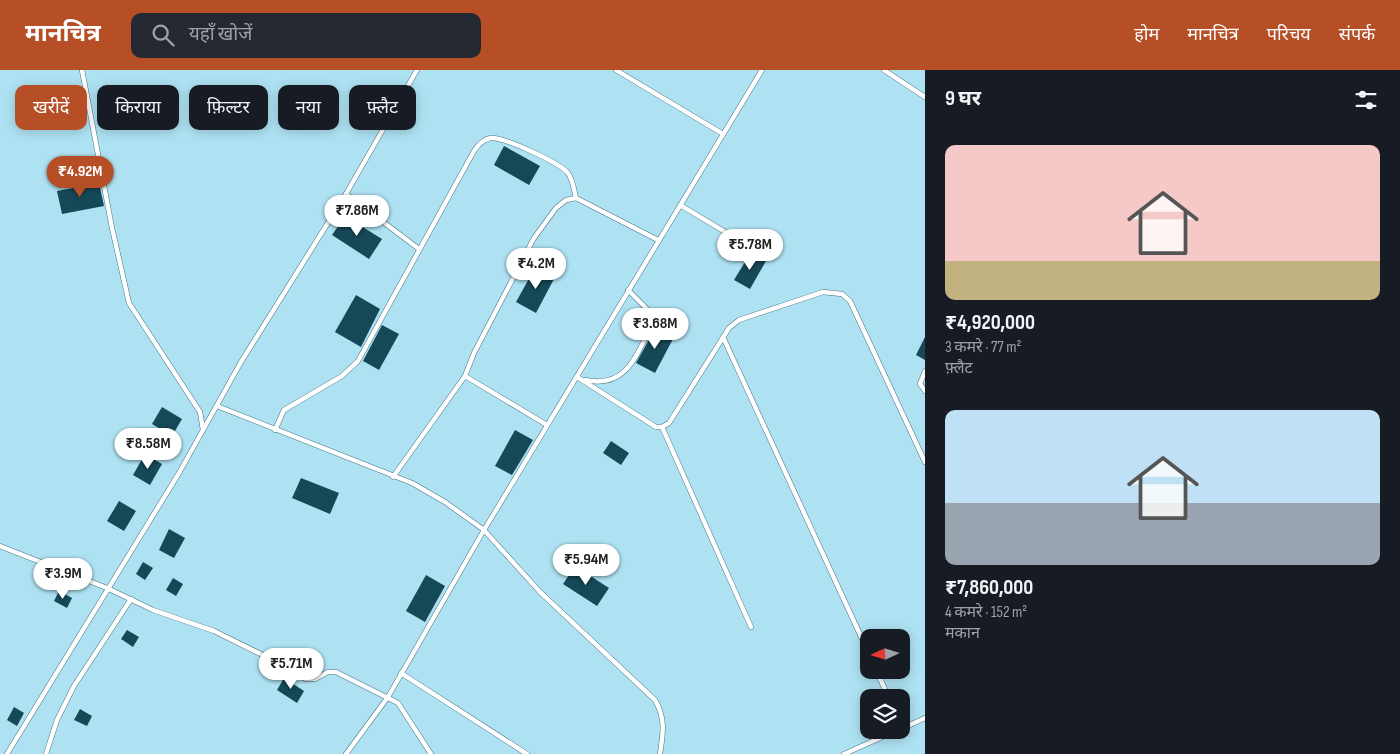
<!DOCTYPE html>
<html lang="hi">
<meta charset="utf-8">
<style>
:root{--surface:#171b24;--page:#242831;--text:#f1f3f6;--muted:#9ea1a6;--accent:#b64f26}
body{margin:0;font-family:"Sofia Sans Condensed","Noto Sans Devanagari",sans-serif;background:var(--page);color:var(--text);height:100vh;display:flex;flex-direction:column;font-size:19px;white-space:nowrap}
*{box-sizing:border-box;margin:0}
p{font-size:16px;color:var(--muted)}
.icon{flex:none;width:28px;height:28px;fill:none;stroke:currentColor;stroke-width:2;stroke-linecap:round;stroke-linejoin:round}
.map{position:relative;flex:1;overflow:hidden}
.drawer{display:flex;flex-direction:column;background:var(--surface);width:475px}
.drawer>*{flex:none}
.hud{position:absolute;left:15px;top:15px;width:475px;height:45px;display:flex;gap:10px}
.needle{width:32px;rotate:266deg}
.controls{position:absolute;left:860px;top:559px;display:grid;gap:10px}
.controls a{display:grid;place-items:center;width:50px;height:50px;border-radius:10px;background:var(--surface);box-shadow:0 2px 12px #0003;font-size:25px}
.price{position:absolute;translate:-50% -42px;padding:0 11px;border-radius:18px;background:#fff;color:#222;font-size:16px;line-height:32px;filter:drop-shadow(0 1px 2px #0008)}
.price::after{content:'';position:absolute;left:50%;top:30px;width:15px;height:11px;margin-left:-8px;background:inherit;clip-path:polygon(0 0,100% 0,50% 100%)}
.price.current{background:var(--accent);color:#fff}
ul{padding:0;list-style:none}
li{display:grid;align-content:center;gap:10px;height:265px;padding:0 20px}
li span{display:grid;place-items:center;height:155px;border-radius:10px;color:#555}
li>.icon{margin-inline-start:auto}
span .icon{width:90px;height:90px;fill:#fffc;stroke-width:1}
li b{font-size:21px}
h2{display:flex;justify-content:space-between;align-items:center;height:60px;padding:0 20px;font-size:21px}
.pill{padding:0 18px;border-radius:10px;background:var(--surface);box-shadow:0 2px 12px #0003;font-size:18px;line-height:45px}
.pill.current{background:var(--accent);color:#fff}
header{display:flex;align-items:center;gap:30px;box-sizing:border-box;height:70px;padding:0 25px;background:var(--accent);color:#fff}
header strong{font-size:24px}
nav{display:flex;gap:28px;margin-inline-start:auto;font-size:18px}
.search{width:350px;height:45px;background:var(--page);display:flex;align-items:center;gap:12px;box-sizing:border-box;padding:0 18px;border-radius:10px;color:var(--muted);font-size:19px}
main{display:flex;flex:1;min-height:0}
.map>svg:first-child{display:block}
.building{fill:#164958}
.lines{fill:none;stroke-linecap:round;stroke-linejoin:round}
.lane-casing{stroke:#427383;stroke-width:5.5}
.lane{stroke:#fff;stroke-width:4.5}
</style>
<header>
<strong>मानचित्र</strong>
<div class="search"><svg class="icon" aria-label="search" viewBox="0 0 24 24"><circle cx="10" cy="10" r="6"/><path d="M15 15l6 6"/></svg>यहाँ खोजें</div>
<nav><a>होम</a><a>मानचित्र</a><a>परिचय</a><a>संपर्क</a></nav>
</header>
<main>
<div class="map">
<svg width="925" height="684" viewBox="0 0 925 684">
<rect width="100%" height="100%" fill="#aee2f3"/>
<g class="building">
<path d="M80,39L83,54L71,56L68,42Z"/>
<path d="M504,76L540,96L529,115L494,95Z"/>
<path d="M99,113L104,136L62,144L57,121Z"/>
<path d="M345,146L382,169L369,189L332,165Z"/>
<path d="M751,182L766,191L750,219L734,210Z"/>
<path d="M536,196L555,207L536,243L516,232Z"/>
<path d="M356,225L380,239L361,277L335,262Z"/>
<path d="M382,255L399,264L379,300L363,291Z"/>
<path d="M656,257L674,267L655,303L636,293Z"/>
<path d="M925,267V290L916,285Z"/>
<path d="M162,337L182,349L172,366L152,354Z"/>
<path d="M515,360L533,370L512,405L495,396Z"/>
<path d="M611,371L629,383L621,395L603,383Z"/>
<path d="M145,384L162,394L150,415L133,405Z"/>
<path d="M301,408L339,423L330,444L292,428Z"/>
<path d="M119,431L136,441L124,461L107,451Z"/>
<path d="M169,459L185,468L174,488L159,480Z"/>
<path d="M143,492L153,498L145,510L136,504Z"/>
<path d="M575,496L609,518L597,536L563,514Z"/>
<path d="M426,505L445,516L425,552L406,541Z"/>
<path d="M173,508L183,514L176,526L166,520Z"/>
<path d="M59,521L72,528L67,538L54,531Z"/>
<path d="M127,560L139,567L133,577L121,569Z"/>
<path d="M284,608L304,621L297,633L277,620Z"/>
<path d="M14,637L24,643L17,656L7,650Z"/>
<path d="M80,639L92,646L87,656L74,650Z"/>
</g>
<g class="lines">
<defs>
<g id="lane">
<path d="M82,0L112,158L129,233L200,342L203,360"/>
<path d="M616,0L723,64"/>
<path d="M884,0L925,27"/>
<path d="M346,124L419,179"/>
<path d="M680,135L769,188"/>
<path d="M723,267L869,584"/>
<path d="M925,301L920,314L925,321"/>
<path d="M465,306L547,355"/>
<path d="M577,307L656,357H662L669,353L729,258L739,250L823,222L842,224L850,231L925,392"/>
<path d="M585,310C628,319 636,284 653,253L652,244L628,220"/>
<path d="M217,336L412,413L445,432L484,460L540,522L655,630C666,649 663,663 660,684"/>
<path d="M662,357L751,557"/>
<path d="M275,360L284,340L342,306L358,291L474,81C478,75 483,69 491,68C504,67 560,93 568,103C573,110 574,120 576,128"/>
<path d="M393,407L465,306L474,283L534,168L556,138L566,130L576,128L658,170"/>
<path d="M0,476L107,518L153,540L214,561L273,590L306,609H315L328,602H336L398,633L431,684"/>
<path d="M876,600L889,628"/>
<path d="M401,603L527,684"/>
<path d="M901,659L925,648"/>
<path d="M7,684L179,403L241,292L346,124L417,0"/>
<path d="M46,684L57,650L74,616L131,529"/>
<path d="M346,684L388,627L484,460L762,0"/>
<path d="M844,684L898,660"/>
</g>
</defs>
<use href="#lane" class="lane-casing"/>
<use href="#lane" class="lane"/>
</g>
</svg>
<div class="controls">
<a><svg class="needle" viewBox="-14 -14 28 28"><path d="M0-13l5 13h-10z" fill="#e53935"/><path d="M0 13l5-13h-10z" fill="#9ea1a6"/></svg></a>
<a><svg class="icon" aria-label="layers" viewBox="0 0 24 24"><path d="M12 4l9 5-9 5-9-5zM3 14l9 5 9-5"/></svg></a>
</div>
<b class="price current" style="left:80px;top:128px">₹4.92M</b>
<b class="price" style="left:357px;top:167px">₹7.86M</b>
<b class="price" style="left:750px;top:201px">₹5.78M</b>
<b class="price" style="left:536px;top:220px">₹4.2M</b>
<b class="price" style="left:655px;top:280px">₹3.68M</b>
<b class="price" style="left:148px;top:400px">₹8.58M</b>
<b class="price" style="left:586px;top:516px">₹5.94M</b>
<b class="price" style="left:63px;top:530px">₹3.9M</b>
<b class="price" style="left:291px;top:620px">₹5.71M</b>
<div class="hud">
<a class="pill current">खरीदें</a>
<a class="pill">किराया</a>
<a class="pill">फ़िल्टर</a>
<a class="pill">नया</a>
<a class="pill">फ़्लैट</a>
</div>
</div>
<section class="drawer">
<h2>9 घर<svg class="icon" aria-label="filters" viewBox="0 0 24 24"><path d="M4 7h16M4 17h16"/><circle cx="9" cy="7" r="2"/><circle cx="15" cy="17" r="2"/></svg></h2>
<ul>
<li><span style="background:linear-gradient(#f6c9c9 75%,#c2b280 0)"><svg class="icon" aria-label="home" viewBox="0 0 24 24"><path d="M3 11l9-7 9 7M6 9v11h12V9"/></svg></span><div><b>₹4,920,000</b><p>3 कमरे · 77 m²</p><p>फ़्लैट</p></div></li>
<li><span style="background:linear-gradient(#bfe0f5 60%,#9aa5b1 0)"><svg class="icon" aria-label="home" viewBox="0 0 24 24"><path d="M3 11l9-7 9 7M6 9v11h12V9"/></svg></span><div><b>₹7,860,000</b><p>4 कमरे · 152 m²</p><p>मकान</p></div></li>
</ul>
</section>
</main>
